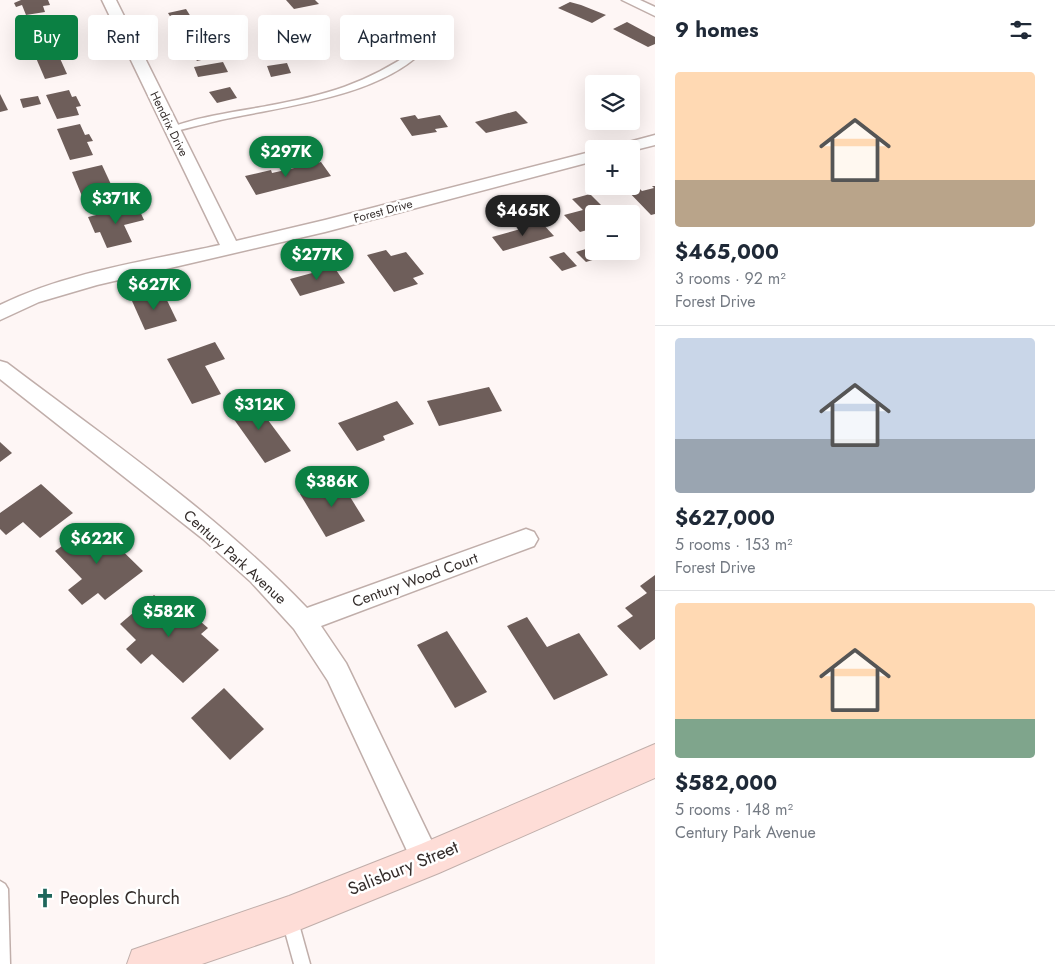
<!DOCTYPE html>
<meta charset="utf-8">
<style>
:root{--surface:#fff;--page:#f6f6f7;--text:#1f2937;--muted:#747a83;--line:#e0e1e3;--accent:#0b8043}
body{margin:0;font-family:Jost,sans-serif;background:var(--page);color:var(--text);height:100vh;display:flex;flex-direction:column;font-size:19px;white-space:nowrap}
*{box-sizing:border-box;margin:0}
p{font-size:16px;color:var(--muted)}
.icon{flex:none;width:28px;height:28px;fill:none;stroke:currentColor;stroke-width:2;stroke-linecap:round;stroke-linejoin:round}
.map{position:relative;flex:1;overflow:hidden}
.side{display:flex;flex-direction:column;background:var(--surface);width:400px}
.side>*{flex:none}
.banner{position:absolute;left:15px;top:15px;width:475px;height:45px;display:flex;gap:10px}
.fabs{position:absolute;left:585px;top:75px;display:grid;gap:10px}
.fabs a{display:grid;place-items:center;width:55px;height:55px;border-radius:5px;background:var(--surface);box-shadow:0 5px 20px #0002;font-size:25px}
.price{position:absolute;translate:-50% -42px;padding:0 11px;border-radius:18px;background:var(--accent);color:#fff;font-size:16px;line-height:32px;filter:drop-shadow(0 1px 2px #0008)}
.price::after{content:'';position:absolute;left:50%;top:30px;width:15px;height:11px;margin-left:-8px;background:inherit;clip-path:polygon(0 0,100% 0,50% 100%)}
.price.active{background:#222;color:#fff}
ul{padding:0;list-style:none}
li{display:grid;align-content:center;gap:10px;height:265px;padding:0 20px}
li+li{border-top:1px solid var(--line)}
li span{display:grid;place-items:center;height:155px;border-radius:5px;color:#555}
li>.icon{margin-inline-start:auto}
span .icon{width:90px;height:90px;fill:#fffc;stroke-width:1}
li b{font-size:21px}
h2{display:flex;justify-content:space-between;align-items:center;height:60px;padding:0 20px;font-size:21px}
.tag{padding:0 18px;border-radius:5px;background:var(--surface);box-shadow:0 5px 20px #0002;font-size:18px;line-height:45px}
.tag.active{background:var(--accent);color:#fff}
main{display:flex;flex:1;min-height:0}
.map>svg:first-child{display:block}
.building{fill:#6e5e5a}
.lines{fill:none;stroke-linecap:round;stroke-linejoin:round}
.service-casing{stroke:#c0aeaa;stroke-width:3}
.minor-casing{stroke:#c0aeaa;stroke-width:3}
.secondary-casing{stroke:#c0aeaa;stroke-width:2}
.service{fill:#fff;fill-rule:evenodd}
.minor{fill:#fff;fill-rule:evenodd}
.secondary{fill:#feddd7;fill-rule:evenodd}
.labels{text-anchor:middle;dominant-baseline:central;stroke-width:5;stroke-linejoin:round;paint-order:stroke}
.far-street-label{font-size:12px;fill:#332c2a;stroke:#fff}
.street-label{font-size:15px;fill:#332c2a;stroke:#fff}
.near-street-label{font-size:18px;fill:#332c2a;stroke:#fff}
.near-poi-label{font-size:18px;fill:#332c2a;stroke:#fff;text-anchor:start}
</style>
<main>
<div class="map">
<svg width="655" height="964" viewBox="0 0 655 964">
<rect width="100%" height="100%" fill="#fef6f5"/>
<g class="building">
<path d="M21,0H48L50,5L43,6L45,12L26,15L22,5L16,7L14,3Z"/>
<path d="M286,0H315L319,4L294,9Z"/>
<path d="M570,2L581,5L606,15L592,23L558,8Z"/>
<path d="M186,9L196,25L178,29L168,13Z"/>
<path d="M437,15L446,24L412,29L405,20Z"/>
<path d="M627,22L655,37V44L648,47L613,29Z"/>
<path d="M44,25L51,39L31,43L24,29Z"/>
<path d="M216,35L225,45L212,48L214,52L219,51L222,55L197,61L183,42Z"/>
<path d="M58,54L67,74L45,79L36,58Z"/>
<path d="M223,62L228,72L198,77L194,67Z"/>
<path d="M287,63L291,73L271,77L267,66Z"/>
<path d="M230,87L237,98L217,103L209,92Z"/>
<path d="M69,90L72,97L76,96L81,106L76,107L79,115L57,119L46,95Z"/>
<path d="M0,94L8,110L0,112Z"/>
<path d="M38,96L41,104L23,108L20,99Z"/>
<path d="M516,111L528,123L486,133L475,122Z"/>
<path d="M415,115L418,119L440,115L448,127L435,129L437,132L412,136L400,118Z"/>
<path d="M80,124L85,135L89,134L93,141L87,142L93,155L70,160L57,129Z"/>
<path d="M321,162L331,176L256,195L245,176L271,170L272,173Z"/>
<path d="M102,165L115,193L84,201L72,172Z"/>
<path d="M635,184L642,191L654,188L652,186H655V214L651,215L624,187Z"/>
<path d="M590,194L610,214H594V228L580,232L564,215L583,210L572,199Z"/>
<path d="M137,205L144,220L124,225L132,242L107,248L100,232L95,233L88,217Z"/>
<path d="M542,223L554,236L503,251L492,237Z"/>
<path d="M589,248L599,258L586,262L576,252Z"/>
<path d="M386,250L391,256L406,252L424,274L413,278L418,284L394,292L367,255Z"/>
<path d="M564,252L577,266L562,271L549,257Z"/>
<path d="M334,267L345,283L300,296L290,279Z"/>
<path d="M163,292L177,321L145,330L132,301Z"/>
<path d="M215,342L225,359L205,366L221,394L192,404L167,359Z"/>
<path d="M489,387L502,411L439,426L427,401Z"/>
<path d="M253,400L291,451L265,463L228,411Z"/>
<path d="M397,401L414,424L383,436L385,440L357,451L338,423Z"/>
<path d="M0,442L12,453L0,462Z"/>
<path d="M339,479L365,521L326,537L300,494Z"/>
<path d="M41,484L73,513L40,538L23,522L6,535L0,529V513Z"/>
<path d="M94,523L143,571L105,600L98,593L82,605L68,590L82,579L55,551Z"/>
<path d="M655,575V639L640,650L617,626L633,616L625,608L647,593L640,586Z"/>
<path d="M154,595L170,608L178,602L208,628L201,634L219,650L183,683L152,654L141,664L126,649L136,640L120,624Z"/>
<path d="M527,617L547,647L579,633L608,675L554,700L507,626Z"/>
<path d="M447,631L487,692L455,708L417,645Z"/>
<path d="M224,688L264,729L230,760L191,718Z"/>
</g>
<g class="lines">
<defs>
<g id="service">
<path d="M415,50L422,52C378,95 293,105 235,117C214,121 193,127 172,132L168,130C182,119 247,110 267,106C326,95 366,84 415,50Z"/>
<path d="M0,881L5,884L8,889L10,964H0Z"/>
<path d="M289,909L294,912L297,917L310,964H294L281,917L284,912Z"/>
</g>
<g id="minor">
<path d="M102,0H116L236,241L325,220L594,151V161L325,232L97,285L39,302L0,320V305C67,272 147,261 220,245Z"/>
<path d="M622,0H640L655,7V16Z"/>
<path d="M655,135V145L631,151V149H612L614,146Z"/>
<path d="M0,361L7,363C110,441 218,515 307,608L526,529L534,532L538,539L534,546L321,626L346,663L436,850L441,860L436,870L426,875L416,870L328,681L294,629L251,582L203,539L0,379Z"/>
</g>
<path id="secondary" d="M655,744V778L439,873L289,934L202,964H127L132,950L289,896L421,844Z"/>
</defs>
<use href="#service" class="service-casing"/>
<use href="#minor" class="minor-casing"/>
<use href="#secondary" class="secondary-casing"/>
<use href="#service" class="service"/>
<use href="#minor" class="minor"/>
<use href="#secondary" class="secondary"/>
</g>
<defs>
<symbol id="church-bare" viewBox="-9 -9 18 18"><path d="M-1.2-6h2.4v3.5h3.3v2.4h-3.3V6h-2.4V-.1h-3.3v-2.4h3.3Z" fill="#1f675c" stroke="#fff" stroke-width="2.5" paint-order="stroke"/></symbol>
</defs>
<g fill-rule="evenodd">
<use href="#church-bare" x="31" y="884" width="28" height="28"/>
</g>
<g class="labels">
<g class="far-street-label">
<text transform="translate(169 124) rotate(64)">Hendrix Drive</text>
<text transform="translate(383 211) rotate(-15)">Forest Drive</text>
</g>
<g class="street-label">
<text transform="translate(235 557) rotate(42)">Century Park Avenue</text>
<text transform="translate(415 580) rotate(-20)">Century Wood Court</text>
</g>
<g class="near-street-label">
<text transform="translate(403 868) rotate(-22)">Salisbury Street</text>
</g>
<g class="near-poi-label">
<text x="60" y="898">Peoples Church</text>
</g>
</g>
</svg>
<div class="fabs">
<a><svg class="icon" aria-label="layers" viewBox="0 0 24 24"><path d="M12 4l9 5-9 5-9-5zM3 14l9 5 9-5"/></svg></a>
<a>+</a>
<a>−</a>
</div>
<b class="price" style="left:286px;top:178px">$297K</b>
<b class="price" style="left:116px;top:225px">$371K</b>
<b class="price active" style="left:523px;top:237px">$465K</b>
<b class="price" style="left:317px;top:281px">$277K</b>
<b class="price" style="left:154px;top:311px">$627K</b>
<b class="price" style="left:259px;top:431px">$312K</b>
<b class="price" style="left:332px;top:508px">$386K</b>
<b class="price" style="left:97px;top:565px">$622K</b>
<b class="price" style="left:169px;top:638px">$582K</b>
<div class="banner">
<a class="tag active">Buy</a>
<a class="tag">Rent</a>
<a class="tag">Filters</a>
<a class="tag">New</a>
<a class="tag">Apartment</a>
</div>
</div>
<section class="side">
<h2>9 homes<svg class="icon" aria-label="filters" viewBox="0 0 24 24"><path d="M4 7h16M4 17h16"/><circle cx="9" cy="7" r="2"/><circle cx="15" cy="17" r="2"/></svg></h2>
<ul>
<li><span style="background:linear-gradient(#ffd9b3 70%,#b9a48a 0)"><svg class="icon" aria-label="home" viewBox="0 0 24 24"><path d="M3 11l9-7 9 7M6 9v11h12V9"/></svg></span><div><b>$465,000</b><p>3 rooms · 92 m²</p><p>Forest Drive</p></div></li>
<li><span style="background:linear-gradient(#c9d6e8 65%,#9aa5b1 0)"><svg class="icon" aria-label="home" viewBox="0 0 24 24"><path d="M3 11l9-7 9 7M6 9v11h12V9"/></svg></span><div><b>$627,000</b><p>5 rooms · 153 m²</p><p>Forest Drive</p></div></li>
<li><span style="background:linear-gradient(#ffd9b3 75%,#7fa58c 0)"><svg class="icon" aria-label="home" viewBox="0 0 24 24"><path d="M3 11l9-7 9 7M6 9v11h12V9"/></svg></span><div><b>$582,000</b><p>5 rooms · 148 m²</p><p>Century Park Avenue</p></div></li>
</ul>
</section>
</main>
